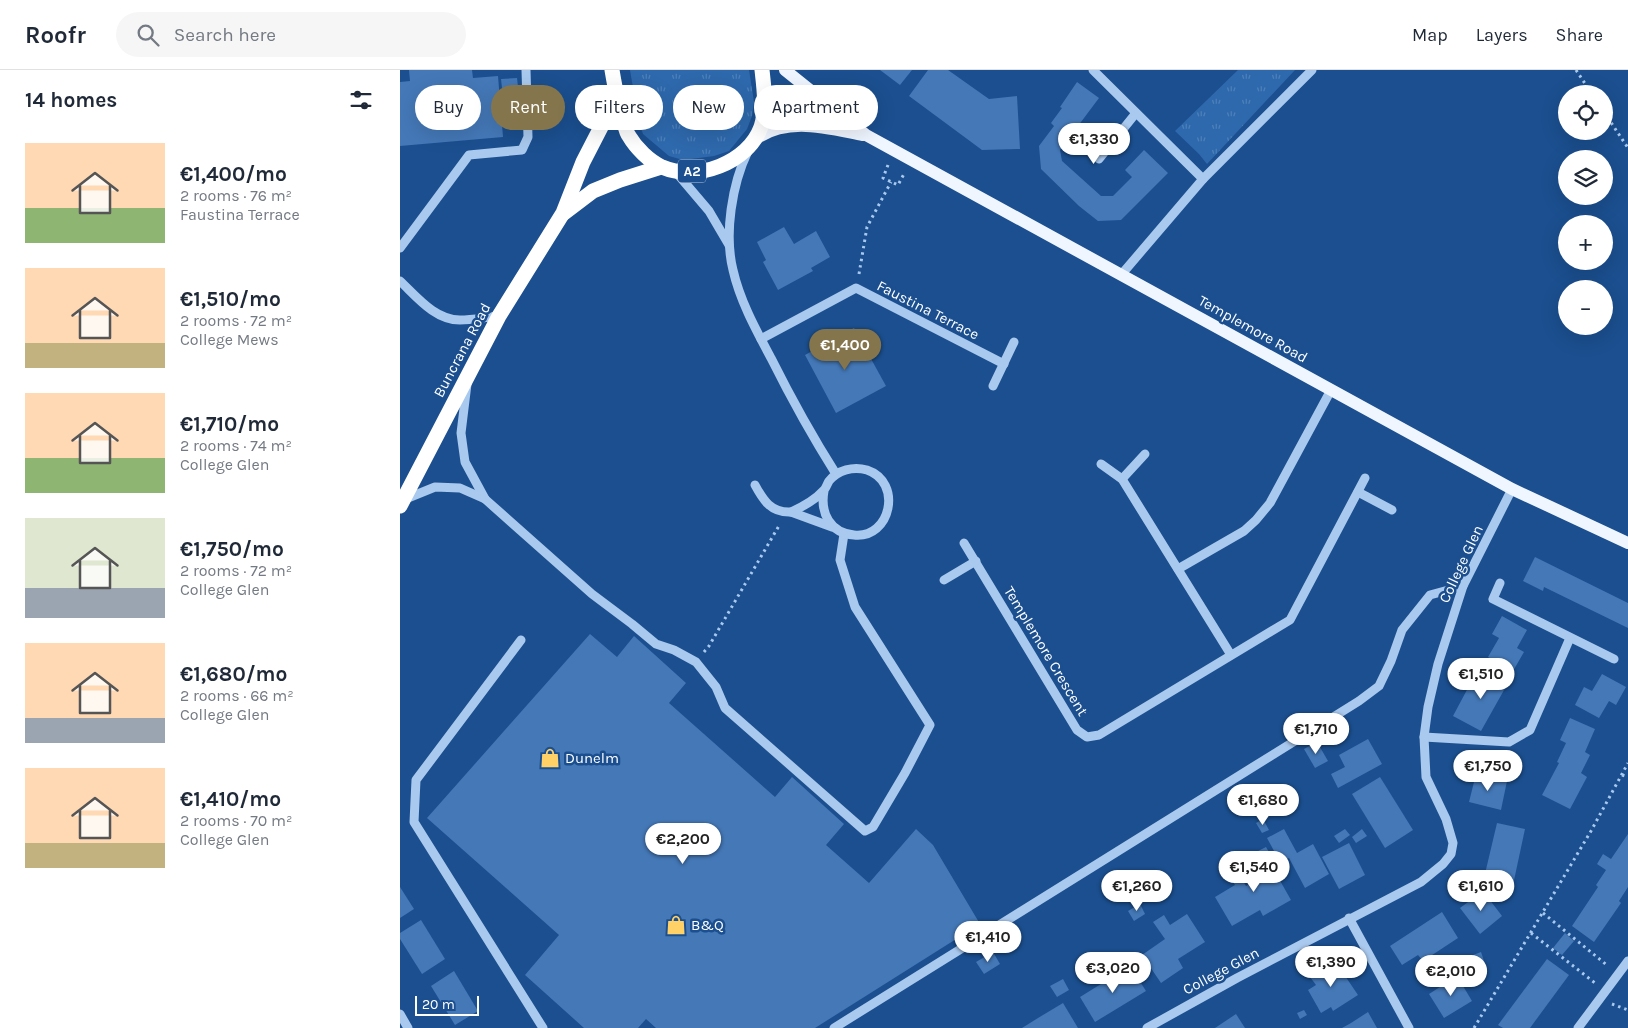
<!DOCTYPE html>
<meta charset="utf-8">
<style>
:root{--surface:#fff;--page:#f6f6f7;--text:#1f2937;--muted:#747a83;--line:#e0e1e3;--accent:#84754c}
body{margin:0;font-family:Karla,sans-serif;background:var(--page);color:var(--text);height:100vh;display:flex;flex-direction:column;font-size:19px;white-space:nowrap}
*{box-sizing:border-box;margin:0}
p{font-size:16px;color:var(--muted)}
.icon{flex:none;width:28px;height:28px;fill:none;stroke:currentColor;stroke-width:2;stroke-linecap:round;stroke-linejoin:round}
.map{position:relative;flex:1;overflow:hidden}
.side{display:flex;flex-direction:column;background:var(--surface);width:400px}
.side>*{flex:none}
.top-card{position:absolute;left:15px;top:15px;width:475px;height:45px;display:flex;gap:10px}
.buttons{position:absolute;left:1158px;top:15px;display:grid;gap:10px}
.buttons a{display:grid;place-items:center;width:55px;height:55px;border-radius:50%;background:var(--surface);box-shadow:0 5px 20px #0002;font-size:25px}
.scale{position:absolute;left:15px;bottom:12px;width:64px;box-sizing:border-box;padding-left:5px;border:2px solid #fff;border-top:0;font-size:14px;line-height:18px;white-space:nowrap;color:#fff;-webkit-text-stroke:4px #1b4f8f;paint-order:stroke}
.price{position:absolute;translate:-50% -42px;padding:0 11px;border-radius:18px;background:#fff;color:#222;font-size:16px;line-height:32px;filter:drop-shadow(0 1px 2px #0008)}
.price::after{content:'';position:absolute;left:50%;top:30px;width:15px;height:11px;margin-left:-8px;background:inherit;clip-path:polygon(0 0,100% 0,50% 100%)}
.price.on{background:var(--accent);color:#fff}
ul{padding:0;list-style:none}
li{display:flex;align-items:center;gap:15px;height:125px;padding:0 25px}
li span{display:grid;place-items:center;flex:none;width:140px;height:100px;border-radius:0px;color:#555}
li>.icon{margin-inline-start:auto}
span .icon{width:60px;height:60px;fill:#fffc;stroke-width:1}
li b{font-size:21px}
h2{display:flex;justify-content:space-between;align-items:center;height:60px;padding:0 25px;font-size:21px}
.tag{padding:0 18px;border-radius:22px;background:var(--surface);box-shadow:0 5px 20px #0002;font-size:18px;line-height:45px}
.tag.on{background:var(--accent);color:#fff}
header{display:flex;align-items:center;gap:30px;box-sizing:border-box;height:70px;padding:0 25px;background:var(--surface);border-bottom:1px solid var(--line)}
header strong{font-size:24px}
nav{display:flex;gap:28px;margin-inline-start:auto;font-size:18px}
.search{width:350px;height:45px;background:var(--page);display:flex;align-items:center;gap:12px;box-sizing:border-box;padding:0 18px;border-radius:28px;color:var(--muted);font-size:19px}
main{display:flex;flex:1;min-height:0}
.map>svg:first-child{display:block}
.grass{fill:url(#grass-tufts)}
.building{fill:#4478b7}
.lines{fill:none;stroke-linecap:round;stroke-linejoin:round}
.path{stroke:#a9c9ee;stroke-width:3;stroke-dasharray:2.5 4;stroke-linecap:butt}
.minor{stroke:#a9c9ee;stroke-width:9}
.major{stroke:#f0f6ff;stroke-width:12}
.highway{stroke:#fff;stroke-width:15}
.labels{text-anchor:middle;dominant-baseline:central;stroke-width:5;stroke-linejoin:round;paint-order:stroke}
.shield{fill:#1b4f8f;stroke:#bbcadd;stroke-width:1}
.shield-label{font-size:14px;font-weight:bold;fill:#fff}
.street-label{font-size:15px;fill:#fff;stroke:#1b4f8f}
.poi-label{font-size:15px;fill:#fff;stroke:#1b4f8f;text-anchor:start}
</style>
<header>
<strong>Roofr</strong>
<div class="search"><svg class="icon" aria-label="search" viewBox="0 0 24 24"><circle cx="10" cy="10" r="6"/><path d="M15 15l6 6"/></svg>Search here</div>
<nav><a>Map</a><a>Layers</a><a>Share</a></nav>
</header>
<main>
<section class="side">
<h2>14 homes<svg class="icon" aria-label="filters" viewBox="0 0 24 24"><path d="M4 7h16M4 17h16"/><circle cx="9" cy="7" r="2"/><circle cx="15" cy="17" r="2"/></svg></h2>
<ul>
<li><span style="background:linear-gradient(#ffd9b3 65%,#8fb573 0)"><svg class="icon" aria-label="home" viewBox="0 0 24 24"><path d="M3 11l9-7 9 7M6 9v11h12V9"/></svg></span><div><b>€1,400/mo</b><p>2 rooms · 76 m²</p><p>Faustina Terrace</p></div></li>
<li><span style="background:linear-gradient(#ffd9b3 75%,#c2b280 0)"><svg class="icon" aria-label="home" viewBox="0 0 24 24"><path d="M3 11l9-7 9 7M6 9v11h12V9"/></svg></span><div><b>€1,510/mo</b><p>2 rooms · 72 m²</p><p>College Mews</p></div></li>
<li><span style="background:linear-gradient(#ffd9b3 65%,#8fb573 0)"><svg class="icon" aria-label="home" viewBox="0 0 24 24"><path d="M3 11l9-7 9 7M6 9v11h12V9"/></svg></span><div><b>€1,710/mo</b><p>2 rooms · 74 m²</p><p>College Glen</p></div></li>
<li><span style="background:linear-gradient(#dfe7d0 70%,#9aa5b1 0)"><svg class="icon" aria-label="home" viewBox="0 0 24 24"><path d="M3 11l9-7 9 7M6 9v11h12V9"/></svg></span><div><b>€1,750/mo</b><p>2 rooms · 72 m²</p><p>College Glen</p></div></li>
<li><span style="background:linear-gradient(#ffd9b3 75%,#9aa5b1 0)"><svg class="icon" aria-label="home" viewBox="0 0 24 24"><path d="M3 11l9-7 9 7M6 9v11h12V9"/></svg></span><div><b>€1,680/mo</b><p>2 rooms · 66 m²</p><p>College Glen</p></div></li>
<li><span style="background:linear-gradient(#ffd9b3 75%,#c2b280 0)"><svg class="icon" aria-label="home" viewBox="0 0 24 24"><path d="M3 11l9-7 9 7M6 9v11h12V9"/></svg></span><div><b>€1,410/mo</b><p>2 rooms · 70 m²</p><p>College Glen</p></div></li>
</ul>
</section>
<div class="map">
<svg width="1228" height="958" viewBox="0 0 1228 958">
<defs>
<pattern id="grass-tufts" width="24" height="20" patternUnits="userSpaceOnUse" patternTransform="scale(1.25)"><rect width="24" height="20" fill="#2e69ad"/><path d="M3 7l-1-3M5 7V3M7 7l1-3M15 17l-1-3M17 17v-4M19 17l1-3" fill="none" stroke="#4d80b9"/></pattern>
</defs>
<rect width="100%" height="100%" fill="#1b4f8f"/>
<g class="grass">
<path d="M230,0H349L354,32L352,46L347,59L329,81L314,86L283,90L269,86L243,64L239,52Z"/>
<path d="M838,0H895L807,94L799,84L775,61Z"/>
</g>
<g class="building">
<path d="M9,0H72L73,8L98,6L103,67L0,76V12L10,11Z"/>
<path d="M480,0H512L500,15Z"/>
<path d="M528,0H548L589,29L617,26L620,79L582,80L509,26Z"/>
<path d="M117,8L120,34L104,36L101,9Z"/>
<path d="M677,12L699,28L660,80L662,91L701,126H713L732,107L725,100L744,80L768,103L721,150L698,151L679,136L641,99L639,76L654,56L651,53L662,38L660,37Z"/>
<path d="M384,157L394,174L416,161L430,187L411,198L413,201L378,220L363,192L366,190L357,172Z"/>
<path d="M454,258L486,316L436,343L405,285Z"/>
<path d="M1135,487L1228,533V558L1144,517L1143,521L1123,511Z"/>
<path d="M1102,546L1127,560L1117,578L1124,582L1113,601L1088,587L1099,568L1092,564Z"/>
<path d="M190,564L217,587L234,566L286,613L269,633L375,727L392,707L444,754L426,775L469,813L516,759L533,775L580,854L415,958H256L246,949L238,958H184L125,905L159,865L27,748Z"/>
<path d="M1084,599L1108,613L1081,661L1053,646L1069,616L1073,618Z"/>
<path d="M1202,604L1226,617L1216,635L1209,631L1199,648L1175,635L1184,617L1192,621Z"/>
<path d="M1170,648L1195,659L1185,682L1190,685L1181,703L1187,707L1170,739L1142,725L1159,693L1157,692L1166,673L1160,670Z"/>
<path d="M968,669L982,694L938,718L931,704L945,697L939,685Z"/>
<path d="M917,672L928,691L915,698L904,679Z"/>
<path d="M1076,704L1107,711L1101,740L1069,732Z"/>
<path d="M980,707L1013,760L985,778L952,724Z"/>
<path d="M863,749L869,760L862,763L856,753Z"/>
<path d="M1097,753L1125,759L1113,815L1084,808Z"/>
<path d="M884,759L897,783L913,774L929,804L905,818L889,788L880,792L867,768Z"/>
<path d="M945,759L950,765L939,773L934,766Z"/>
<path d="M962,759L967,766L956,773L952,767Z"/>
<path d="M1228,764V817L1219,831L1221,833L1194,872L1172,856L1198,817L1196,815L1206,800L1197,794L1203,784L1211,789Z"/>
<path d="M949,773L965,805L939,819L922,787Z"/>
<path d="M866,777L878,798L874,800L891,830L863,846L860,840L832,856L815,827L835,815L831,808L839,804L846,816L867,804L854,783Z"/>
<path d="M0,817L14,839L0,848Z"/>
<path d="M1083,821L1102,846L1080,864L1060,838Z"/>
<path d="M740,834L745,844L734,851L728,841Z"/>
<path d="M1042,842L1058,868L1023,891L1018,885L1002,895L990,876Z"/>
<path d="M787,844L805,872L778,889L783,898L761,913L742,885L765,869L753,852L764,845L770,855Z"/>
<path d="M21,850L45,889L22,904L0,869V863Z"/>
<path d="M1165,863L1174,871L1162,885L1153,878Z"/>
<path d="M593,882L600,894L584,904L576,892Z"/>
<path d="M1081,882L1085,894L1064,903L1060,895L1070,891L1068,887Z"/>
<path d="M1147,889L1169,905L1130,958H1103L1098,955Z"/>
<path d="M935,891L958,925L933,941L931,937L921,943L908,920L916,915L910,907Z"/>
<path d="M730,896L746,921L695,952L680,927Z"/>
<path d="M1041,898L1045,906L1040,909L1035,901Z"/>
<path d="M54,901L78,941L55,955L31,916Z"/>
<path d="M1057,906L1072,931L1044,948L1029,924Z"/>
<path d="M663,909L669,920L657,927L650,916Z"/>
<path d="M663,933L678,958H622L638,948Z"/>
<path d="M904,940L907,945L900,949L897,943Z"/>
<path d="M968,942L977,958H942L951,953Z"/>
<path d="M836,944L845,958H815Z"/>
</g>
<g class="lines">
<g class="path">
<path d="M1176,0L1192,24"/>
<path d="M1204,42L1228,78"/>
<path d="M488,95L483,108L498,115L504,104"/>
<path d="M459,204L467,157L491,112"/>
<path d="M304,582L309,576L380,454"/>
<path d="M1222,705L1228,707"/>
<path d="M1143,843L1208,896"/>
<path d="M1131,863L1195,913"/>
<path d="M1212,934L1228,940"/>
<path d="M1074,958L1191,761L1228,693"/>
</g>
<g class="minor">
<path d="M693,0L803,109"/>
<path d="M348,81C332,114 324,164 333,200C340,231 356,260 371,288C391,328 412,366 436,404"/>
<path d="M699,89L736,43"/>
<path d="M275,101L309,141L329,175"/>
<path d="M0,178L69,85L122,80L128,67L126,0"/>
<path d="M721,205L803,109L912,0"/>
<path d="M0,211C17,227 35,250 60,250C73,250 86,247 99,246"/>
<path d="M361,269L456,218L604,294"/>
<path d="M67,314L61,363L65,392L85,429"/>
<path d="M593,316L614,272"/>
<path d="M701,394L722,409L831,585"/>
<path d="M722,409L745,384"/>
<path d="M355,415C363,430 371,443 391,442L432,457"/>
<path d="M958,422L992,440"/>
<path d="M3,430L35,417L60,418L85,429L192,524L232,554L256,574L274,580L296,592L316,617L325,638L465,761L473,757L505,703L530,655L455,537L440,490L444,464"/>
<path d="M391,442C402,437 415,430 423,421C426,419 427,414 429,411C438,400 453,396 467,400C503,412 491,469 454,465C430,463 420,443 424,421"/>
<path d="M564,473L677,660L687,667L699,665L890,550L965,408"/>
<path d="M778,499L844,461L856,450L870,433L931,320"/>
<path d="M544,510L576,491"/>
<path d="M1100,513L1093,529L1214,589"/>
<path d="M121,570L16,710L14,752L143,958"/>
<path d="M1024,667L1109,672L1130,660L1170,568"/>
<path d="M949,848L1009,958"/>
<path d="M0,944L8,958"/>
<path d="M434,958L959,631L979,616L991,591L1002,560L1030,525L1063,516"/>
<path d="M747,958L837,908L1021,812L1043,794L1051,784L1053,773L1046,749L1026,707L1024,667L1028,637L1038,594L1063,516L1112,419"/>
<path d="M1178,958L1228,891"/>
</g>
<g class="major">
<path d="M385,0L466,65L1112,419L1228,473"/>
<path d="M354,70C387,46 427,58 463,65"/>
</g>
<g class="highway">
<path d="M212,0C215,18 218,35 224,52C225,56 226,62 229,66C236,78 249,91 262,97C297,112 348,93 361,57C367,39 364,18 362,0"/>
<path d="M164,143L193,121L220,110L261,97"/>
<path d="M0,436L99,246L163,143L183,92L216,28"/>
</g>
</g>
<defs>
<symbol id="shop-bare" viewBox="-9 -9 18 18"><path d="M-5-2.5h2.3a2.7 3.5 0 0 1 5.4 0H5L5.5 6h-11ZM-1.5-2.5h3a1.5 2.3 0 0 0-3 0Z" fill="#ffd166" stroke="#1b4f8f" stroke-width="2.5" paint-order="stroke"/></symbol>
</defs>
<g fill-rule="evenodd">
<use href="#shop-bare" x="136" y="674" width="28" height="28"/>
<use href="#shop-bare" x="262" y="841" width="28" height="28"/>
</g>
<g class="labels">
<rect class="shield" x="278" y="89.5" width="28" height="23" rx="4"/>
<g class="shield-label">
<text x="292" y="101">A2</text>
</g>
<g class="street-label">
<text transform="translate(528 240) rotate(27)">Faustina Terrace</text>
<text transform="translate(853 259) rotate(29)">Templemore Road</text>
<text transform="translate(62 280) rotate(-62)">Buncrana Road</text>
<text transform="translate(1061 494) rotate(-65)">College Glen</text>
<text transform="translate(646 581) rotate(59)">Templemore Crescent</text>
<text transform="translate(821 901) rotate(-28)">College Glen</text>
</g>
<g class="poi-label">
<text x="165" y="688">Dunelm</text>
<text x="291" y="855">B&amp;Q</text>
</g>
</g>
</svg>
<div class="buttons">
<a><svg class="icon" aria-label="locate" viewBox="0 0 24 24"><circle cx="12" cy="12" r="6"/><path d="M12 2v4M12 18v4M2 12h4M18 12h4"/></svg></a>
<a><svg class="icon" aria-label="layers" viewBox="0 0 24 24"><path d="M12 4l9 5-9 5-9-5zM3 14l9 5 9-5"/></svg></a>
<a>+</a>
<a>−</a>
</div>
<div class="scale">20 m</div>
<b class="price" style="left:694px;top:95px">€1,330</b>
<b class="price on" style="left:445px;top:301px">€1,400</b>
<b class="price" style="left:1081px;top:630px">€1,510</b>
<b class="price" style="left:916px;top:685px">€1,710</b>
<b class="price" style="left:1088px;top:722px">€1,750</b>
<b class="price" style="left:863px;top:756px">€1,680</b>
<b class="price" style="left:283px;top:795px">€2,200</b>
<b class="price" style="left:854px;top:823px">€1,540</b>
<b class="price" style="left:737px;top:842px">€1,260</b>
<b class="price" style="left:1081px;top:842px">€1,610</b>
<b class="price" style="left:588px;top:893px">€1,410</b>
<b class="price" style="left:931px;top:918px">€1,390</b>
<b class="price" style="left:713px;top:924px">€3,020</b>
<b class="price" style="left:1051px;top:927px">€2,010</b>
<div class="top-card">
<a class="tag">Buy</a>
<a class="tag on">Rent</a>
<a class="tag">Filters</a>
<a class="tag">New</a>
<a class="tag">Apartment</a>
</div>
</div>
</main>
